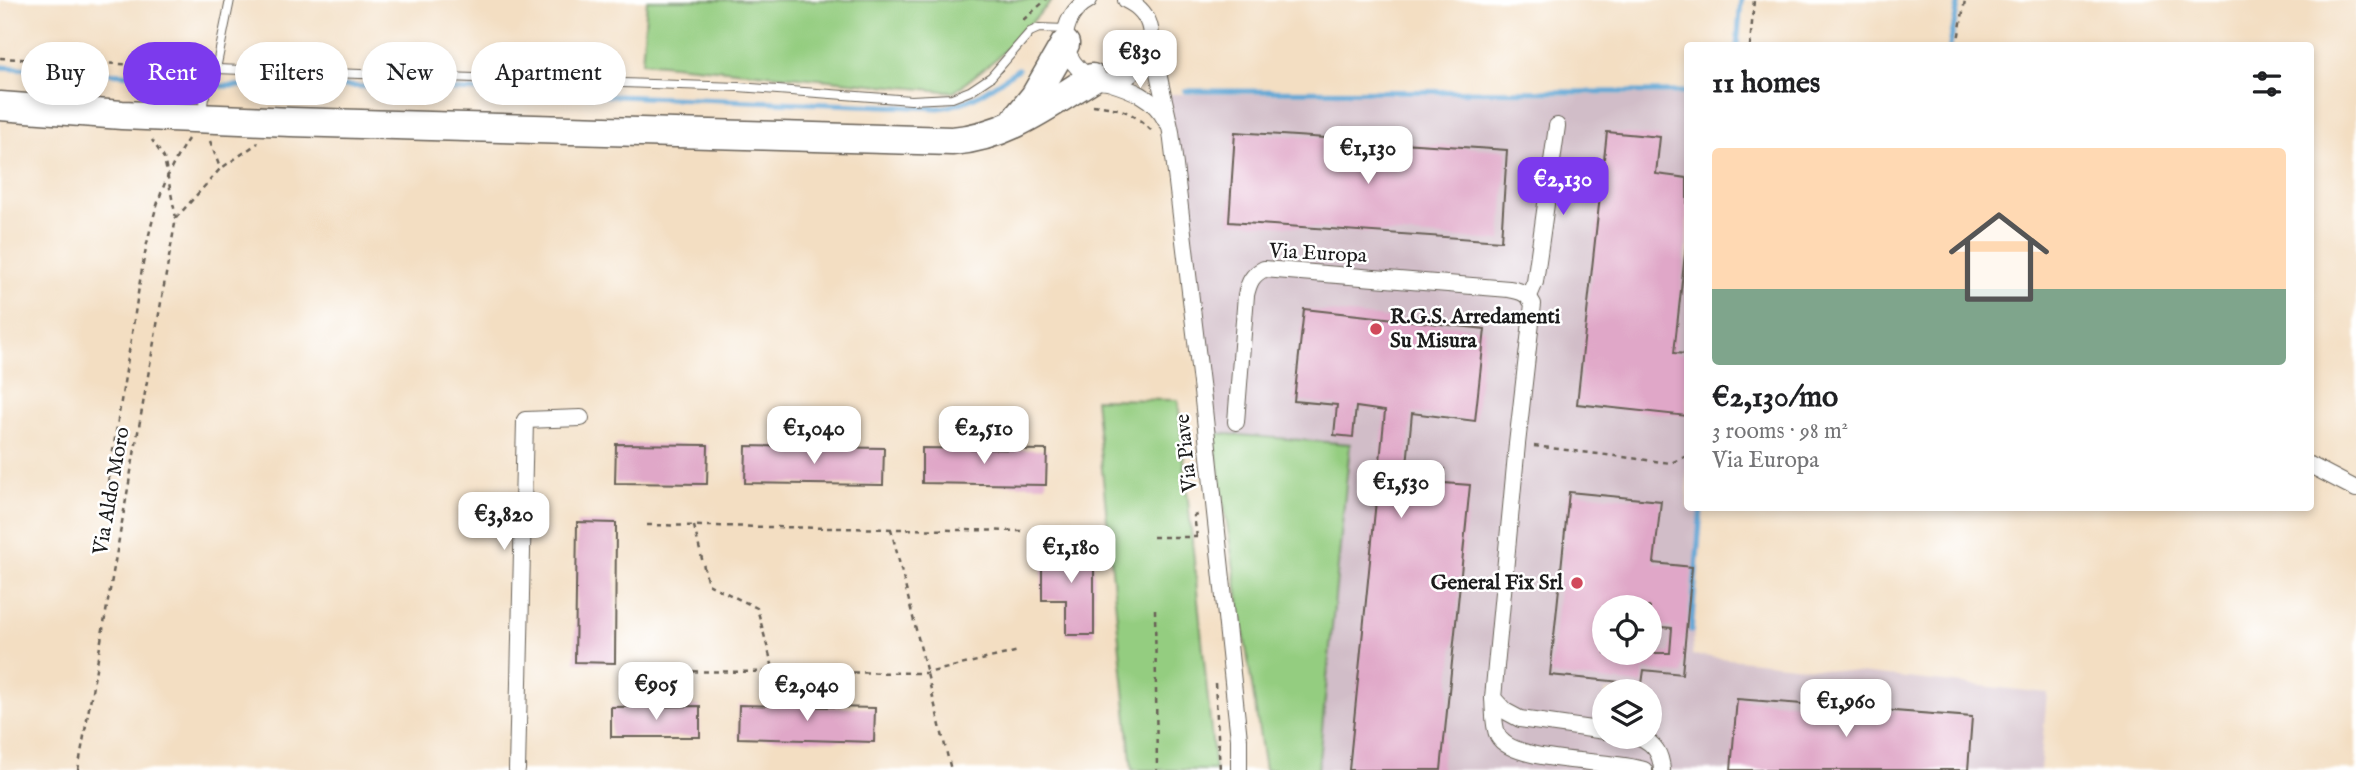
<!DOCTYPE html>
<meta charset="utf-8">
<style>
:root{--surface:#fff;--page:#f2f2f2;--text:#202124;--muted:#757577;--accent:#7c3aed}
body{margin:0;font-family:"IM FELL English",serif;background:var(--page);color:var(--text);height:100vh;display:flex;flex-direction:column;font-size:26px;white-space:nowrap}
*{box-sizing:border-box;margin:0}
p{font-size:23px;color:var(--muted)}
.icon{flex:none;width:38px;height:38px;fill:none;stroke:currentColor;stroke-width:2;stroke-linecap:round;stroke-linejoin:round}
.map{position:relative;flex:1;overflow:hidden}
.sheet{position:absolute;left:1684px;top:42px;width:630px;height:469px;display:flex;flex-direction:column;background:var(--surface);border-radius:7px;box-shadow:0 4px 10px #0003}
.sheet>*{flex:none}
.hud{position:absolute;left:21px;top:42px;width:665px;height:63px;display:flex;gap:14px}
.controls{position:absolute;left:1592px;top:595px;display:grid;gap:14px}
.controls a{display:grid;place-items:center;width:70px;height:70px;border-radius:50%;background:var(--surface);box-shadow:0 4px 10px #0003;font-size:35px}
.price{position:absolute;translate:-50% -60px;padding:0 16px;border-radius:14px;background:#fff;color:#222;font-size:23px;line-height:46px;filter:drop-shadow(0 2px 4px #0008)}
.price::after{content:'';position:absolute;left:50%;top:42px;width:21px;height:16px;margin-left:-10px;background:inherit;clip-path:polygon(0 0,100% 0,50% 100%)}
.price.current{background:var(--accent);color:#fff}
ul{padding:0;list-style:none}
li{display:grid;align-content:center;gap:14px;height:371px;padding:0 28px}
li span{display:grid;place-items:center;height:217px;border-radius:7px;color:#555}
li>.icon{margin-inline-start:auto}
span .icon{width:126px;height:126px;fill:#fffc;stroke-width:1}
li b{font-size:30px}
h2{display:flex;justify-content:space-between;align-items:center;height:84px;padding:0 28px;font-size:30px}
.chip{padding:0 24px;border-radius:32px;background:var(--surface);box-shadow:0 4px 10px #0003;font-size:24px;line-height:63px}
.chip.current{background:var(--accent);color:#fff}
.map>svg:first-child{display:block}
.industrial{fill:#d1bdc8;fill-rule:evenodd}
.green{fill:#94cd80;stroke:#58744e;stroke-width:2}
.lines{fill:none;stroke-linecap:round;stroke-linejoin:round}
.stream{stroke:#5ea6d5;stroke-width:5}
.building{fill:#e0a7c8;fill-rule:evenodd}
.lane-casing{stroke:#676056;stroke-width:10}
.street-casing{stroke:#676056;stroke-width:18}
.highway-casing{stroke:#676056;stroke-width:31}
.path{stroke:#676056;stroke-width:2.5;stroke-dasharray:5 5;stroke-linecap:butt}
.lane{stroke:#fff;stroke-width:8}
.street{stroke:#fff;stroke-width:16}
.highway{stroke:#fff;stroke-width:28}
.poi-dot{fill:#d1495b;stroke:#fff;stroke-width:2.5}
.labels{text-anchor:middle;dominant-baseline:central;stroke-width:5;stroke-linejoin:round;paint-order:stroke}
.street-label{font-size:21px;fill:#1c1c1c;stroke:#fff}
.poi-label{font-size:21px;font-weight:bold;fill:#1c1c1c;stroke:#fff;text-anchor:start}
</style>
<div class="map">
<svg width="2356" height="770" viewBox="0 0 2356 770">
<rect width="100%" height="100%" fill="#fff"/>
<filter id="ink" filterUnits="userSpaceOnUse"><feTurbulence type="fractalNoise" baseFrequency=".0143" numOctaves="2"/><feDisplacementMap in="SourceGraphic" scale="14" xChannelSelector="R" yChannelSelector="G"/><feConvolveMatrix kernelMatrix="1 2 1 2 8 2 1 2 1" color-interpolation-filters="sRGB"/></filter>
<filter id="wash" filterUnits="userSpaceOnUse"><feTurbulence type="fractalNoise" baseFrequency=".00686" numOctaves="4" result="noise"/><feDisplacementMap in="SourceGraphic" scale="28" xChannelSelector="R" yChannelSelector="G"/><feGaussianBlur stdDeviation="1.57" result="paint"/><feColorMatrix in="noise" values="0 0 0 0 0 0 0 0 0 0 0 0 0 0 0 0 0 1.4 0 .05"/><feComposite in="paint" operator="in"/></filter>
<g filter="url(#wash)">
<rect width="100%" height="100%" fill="#f3dec2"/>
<path class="industrial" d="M1168,94L1687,95V508H1704L1692,655L2047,693L2040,770H1318L1350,445L1213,433ZM1605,607H1650V653H1605ZM1605,691H1650V737H1605Z"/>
<g class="green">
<path d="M647,0H1053L997,58L954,92L642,62Z"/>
<path d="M1095,399L1178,400L1215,770H1132Z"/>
<path d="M1213,433L1350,444L1318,770H1265Z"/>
</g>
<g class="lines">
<g class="stream">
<path d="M1737,46L1741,0"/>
<path d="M1950,46L1959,0"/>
<path d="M0,67L122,74L218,86L317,85L939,108C971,104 992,87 1018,69"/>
<path d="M1185,91L1687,92"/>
<path d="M1691,630L1701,508"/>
</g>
</g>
<g id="blocks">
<g class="building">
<path d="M1235,132L1507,150L1501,241L1229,222Z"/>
<path d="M1607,132L1660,137L1656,174L1687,178V236L1674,353L1687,354V416L1577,404Z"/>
<path d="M1304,309L1485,329L1475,421L1412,413L1407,465L1445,469L1444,483L1470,485L1441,770H1349L1385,411L1356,407L1353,437L1334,435L1337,405L1294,401Z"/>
<path d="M616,444L708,445L707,484L615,483Z"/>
<path d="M746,446L884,448L883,485L745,483Z"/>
<path d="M922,448L1047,450L1046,485L922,483Z"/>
<path d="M1569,492L1661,501L1654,563L1692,567L1682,674L1644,670L1642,684L1550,675ZM1605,607H1650V626L1672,628L1670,653H1605Z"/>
<path d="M577,522L616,523L615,663L575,662Z"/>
<path d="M1042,546H1094V635H1066V600H1042Z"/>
<path d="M1737,699L1972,717L1968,770H1731Z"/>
<path d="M739,705L875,708L874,742L738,738Z"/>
<path d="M700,706V737H611V707Z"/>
</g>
</g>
</g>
<g filter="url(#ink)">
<use href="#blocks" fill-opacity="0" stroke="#676056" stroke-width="2"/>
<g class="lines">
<defs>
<g id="lane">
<path d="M216,69L738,87L911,100L952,98L970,91L991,77L1030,32L1039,28L1066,29"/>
<path d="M202,112L204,98L216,69L230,0"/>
</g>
<g id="street">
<path d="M1089,0C1074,8 1065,23 1065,40C1066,51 1071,61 1079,69C1126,114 1185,28 1126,0"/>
<path d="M1151,41L1171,132L1203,400L1239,739V770"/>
<path d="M1108,82C1131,89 1154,97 1166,121"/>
<path d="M1529,296L1535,282L1557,126"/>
<path d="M1236,422L1246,295C1249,282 1252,275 1264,269L1509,289C1521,291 1527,293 1533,304L1517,444L1493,698C1494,710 1493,726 1498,736C1513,764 1612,759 1644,770"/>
<path d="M2310,465L2356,489"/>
<path d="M1493,698L1505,711L1520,719L1605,731"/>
<path d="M1640,737C1655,744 1661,754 1662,770"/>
<path d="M517,770L525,420L581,418"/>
</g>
<g id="highway">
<path d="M0,106L122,115L291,122L952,141C1006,137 1047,106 1092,78"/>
<path d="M1017,118L1035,96L1065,44"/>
</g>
</defs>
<use href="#lane" class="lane-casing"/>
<use href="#street" class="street-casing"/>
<use href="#highway" class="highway-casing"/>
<g class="path">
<path d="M1023,20L1046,0"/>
<path d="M1750,46L1754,0"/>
<path d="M1957,46L1965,0"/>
<path d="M0,58L202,68"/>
<path d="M1093,105C1124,109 1129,110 1152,131"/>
<path d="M210,141L220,168"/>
<path d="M176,218L220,169L258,143"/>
<path d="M1534,446L1671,463L1687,456"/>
<path d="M108,482C116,432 124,383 132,333C142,268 150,195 188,139"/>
<path d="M647,525L1022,531"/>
<path d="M694,526L708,584L757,608L774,672"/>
<path d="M891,529L951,770"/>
<path d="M1153,537H1203"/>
<path d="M1197,537L1194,516L1200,514"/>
<path d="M1155,609L1157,770"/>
<path d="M643,671L927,673L1019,651"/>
<path d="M1215,683L1220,770"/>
<path d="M78,770L176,218L164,158L152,140"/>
</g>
<use href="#lane" class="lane"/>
<use href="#street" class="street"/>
<use href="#highway" class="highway"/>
</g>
</g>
<g class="poi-dot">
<circle cx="1376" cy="329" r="7"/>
<circle cx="1577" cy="583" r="7"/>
</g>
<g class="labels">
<g class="street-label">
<text transform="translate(1318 254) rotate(3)">Via Europa</text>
<text transform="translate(1187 453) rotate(-96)">Via Piave</text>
<text transform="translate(112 491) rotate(-80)">Via Aldo Moro</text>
</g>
<g class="poi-label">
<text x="1390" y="317">R.G.S. Arredamenti<tspan x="1390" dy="24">Su Misura</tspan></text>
<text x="1563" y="583" text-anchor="end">General Fix Srl</text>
</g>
</g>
</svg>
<div class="controls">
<a><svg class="icon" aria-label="locate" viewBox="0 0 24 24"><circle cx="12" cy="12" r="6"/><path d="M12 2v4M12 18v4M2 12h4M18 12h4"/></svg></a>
<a><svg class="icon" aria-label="layers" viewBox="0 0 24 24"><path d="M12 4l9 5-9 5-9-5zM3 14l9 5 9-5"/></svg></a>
</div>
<b class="price" style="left:1140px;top:90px">€830</b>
<b class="price" style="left:1368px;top:186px">€1,130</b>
<b class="price current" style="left:1563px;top:217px">€2,130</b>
<b class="price" style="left:814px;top:466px">€1,040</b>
<b class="price" style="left:984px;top:466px">€2,510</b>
<b class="price" style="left:1401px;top:520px">€1,530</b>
<b class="price" style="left:504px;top:552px">€3,820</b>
<b class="price" style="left:1071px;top:585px">€1,180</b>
<b class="price" style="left:656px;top:722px">€905</b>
<b class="price" style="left:807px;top:723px">€2,040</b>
<b class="price" style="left:1846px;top:739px">€1,960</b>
<div class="hud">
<a class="chip">Buy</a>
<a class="chip current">Rent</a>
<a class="chip">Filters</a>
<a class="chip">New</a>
<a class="chip">Apartment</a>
</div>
<section class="sheet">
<h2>11 homes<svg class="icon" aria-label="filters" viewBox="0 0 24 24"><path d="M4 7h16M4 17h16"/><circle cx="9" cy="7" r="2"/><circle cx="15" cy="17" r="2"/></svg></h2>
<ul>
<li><span style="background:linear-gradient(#ffd9b3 65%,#7fa58c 0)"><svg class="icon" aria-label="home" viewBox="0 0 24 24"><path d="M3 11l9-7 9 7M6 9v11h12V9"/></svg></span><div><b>€2,130/mo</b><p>3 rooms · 98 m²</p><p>Via Europa</p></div></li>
</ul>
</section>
</div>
